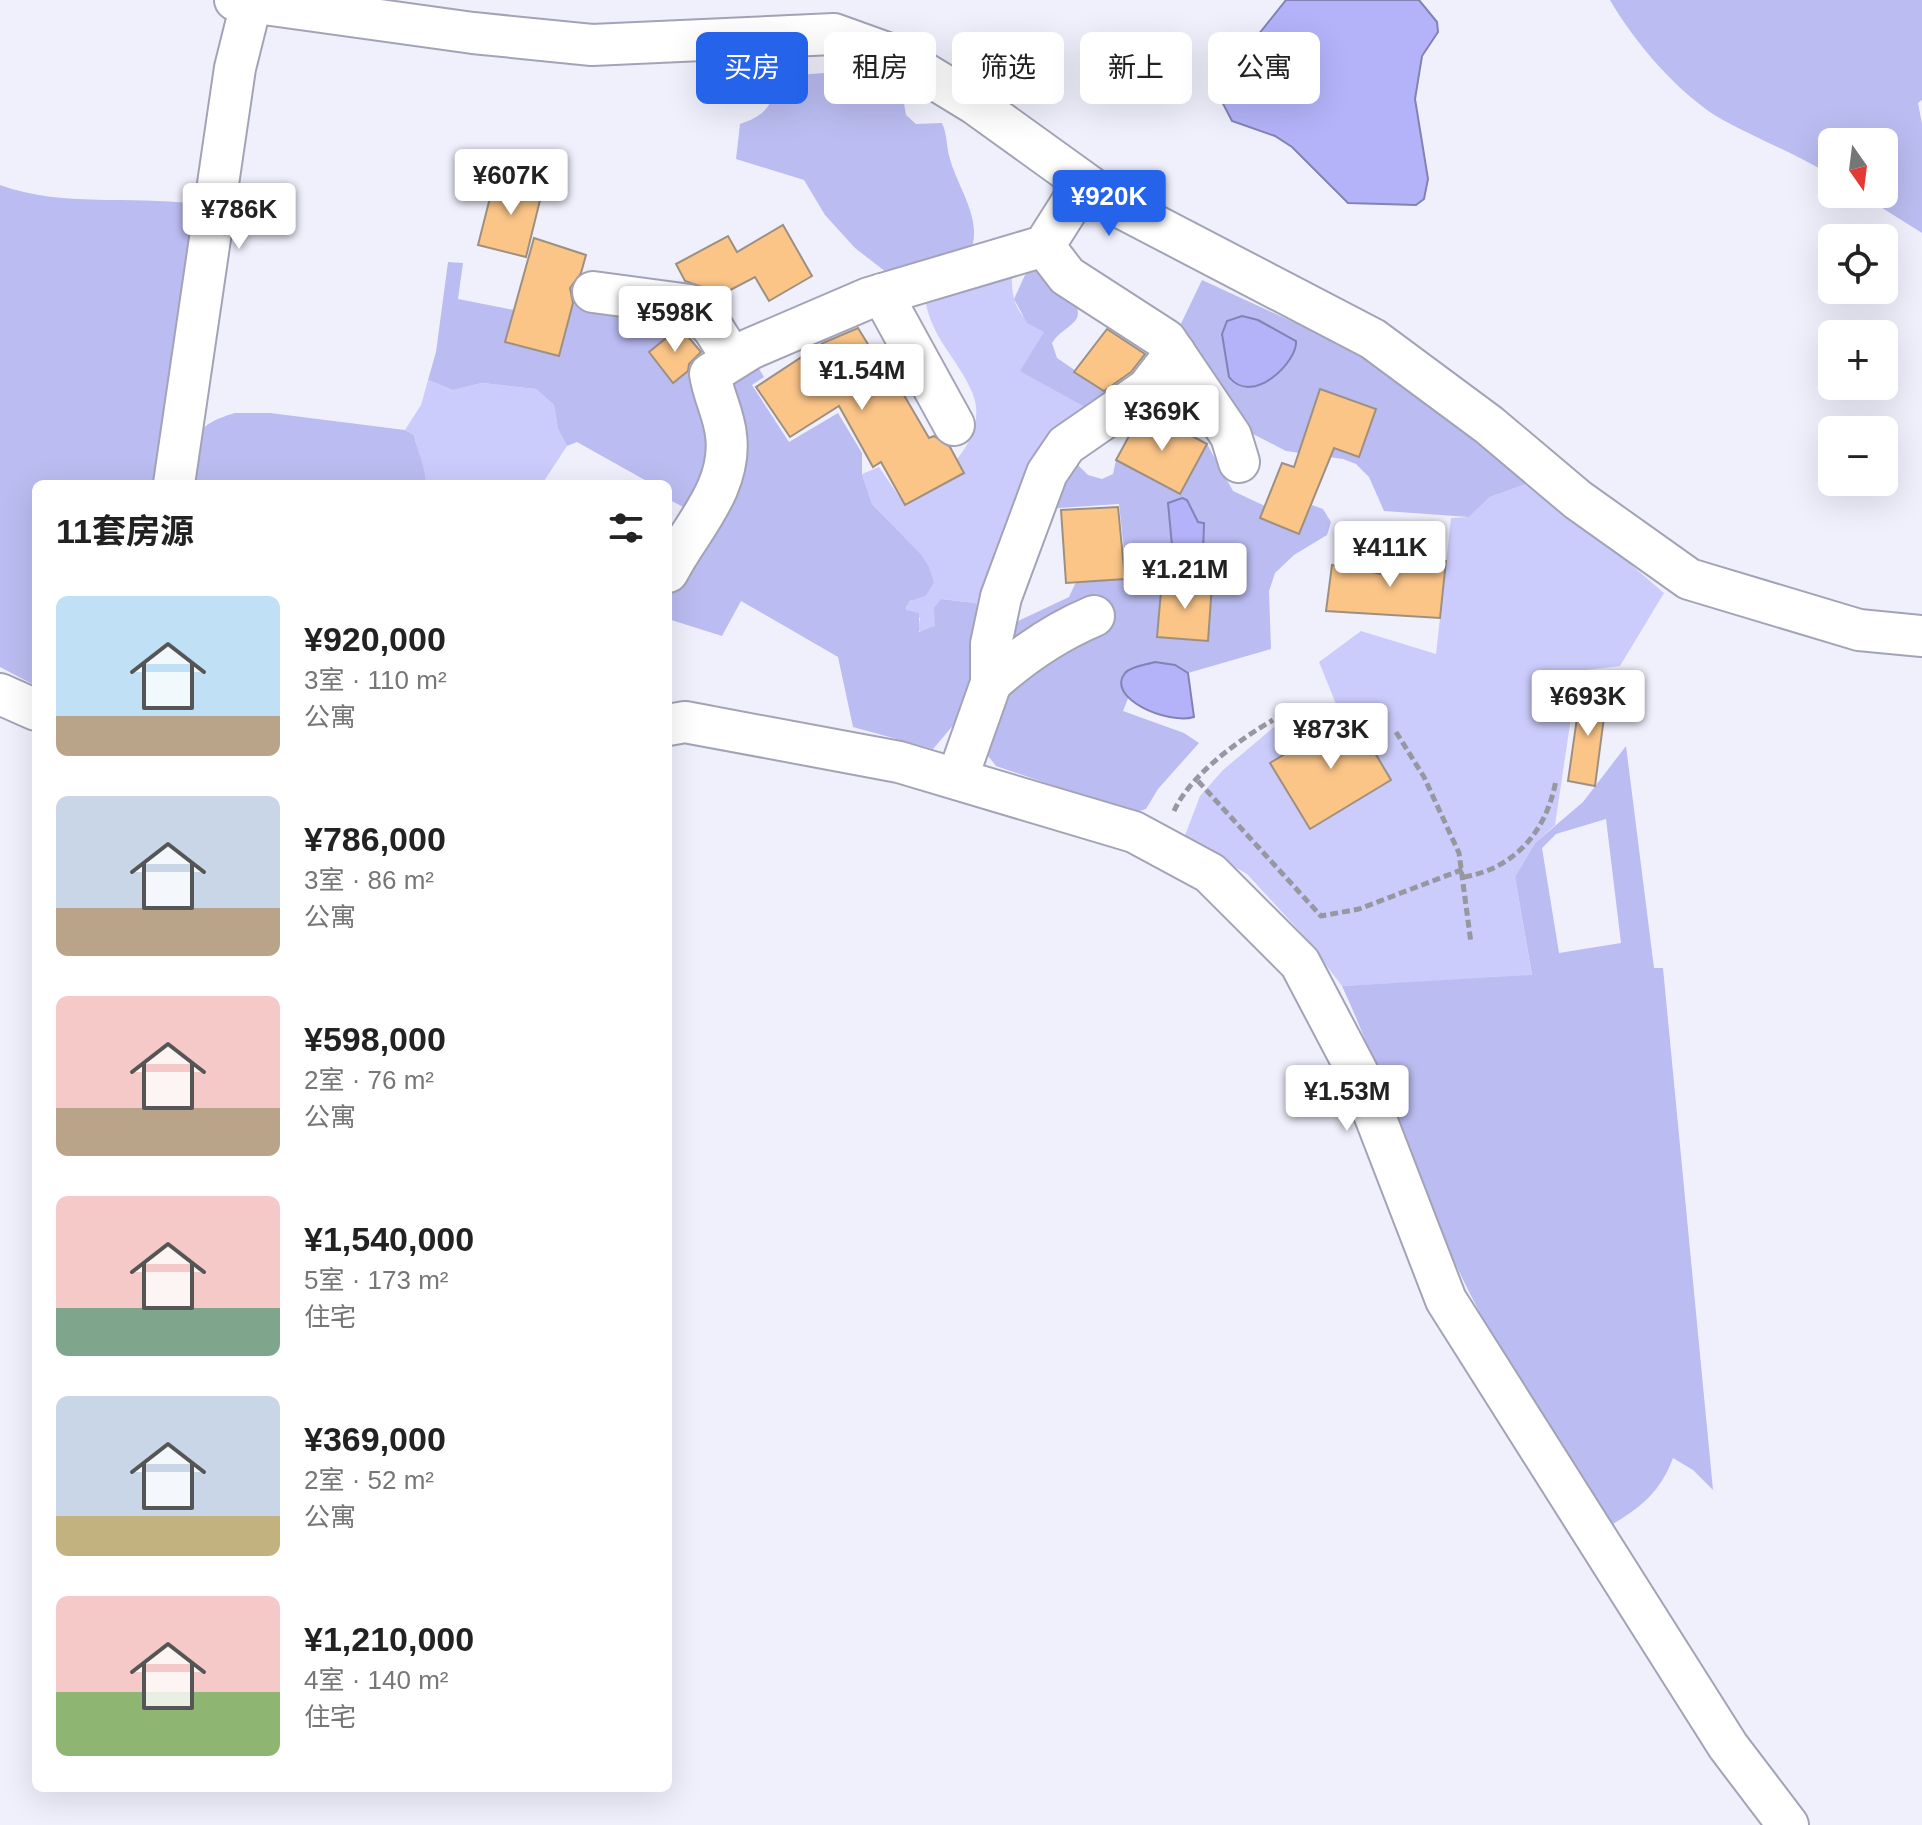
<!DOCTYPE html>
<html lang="zh">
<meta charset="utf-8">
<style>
:root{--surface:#fff;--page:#f6f6f6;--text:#222;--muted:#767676;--accent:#2563eb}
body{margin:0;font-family:Helvetica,"Noto Sans SC",sans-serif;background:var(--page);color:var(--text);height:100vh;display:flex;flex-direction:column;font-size:30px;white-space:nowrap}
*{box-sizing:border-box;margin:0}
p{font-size:26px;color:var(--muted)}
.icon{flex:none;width:44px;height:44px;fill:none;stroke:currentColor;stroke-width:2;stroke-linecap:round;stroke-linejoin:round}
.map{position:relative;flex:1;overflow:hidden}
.drawer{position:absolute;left:32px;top:480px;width:640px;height:1312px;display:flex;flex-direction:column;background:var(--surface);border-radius:12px;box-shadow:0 8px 32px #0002}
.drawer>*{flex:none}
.hud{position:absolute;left:696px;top:32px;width:760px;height:72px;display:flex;gap:16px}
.needle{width:52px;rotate:166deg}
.buttons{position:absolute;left:1818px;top:128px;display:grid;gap:16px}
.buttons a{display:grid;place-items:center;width:80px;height:80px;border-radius:12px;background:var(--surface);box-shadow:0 8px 32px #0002;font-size:40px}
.price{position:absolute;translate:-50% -68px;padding:0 18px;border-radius:8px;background:#fff;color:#222;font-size:26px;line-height:52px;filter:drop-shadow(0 2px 4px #0008)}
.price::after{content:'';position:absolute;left:50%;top:48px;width:24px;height:18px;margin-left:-12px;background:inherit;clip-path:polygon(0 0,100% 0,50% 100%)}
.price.selected{background:var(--accent);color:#fff}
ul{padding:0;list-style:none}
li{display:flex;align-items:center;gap:24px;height:200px;padding:0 24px}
li span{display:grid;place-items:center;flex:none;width:224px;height:160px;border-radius:12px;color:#555}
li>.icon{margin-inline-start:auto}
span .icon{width:96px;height:96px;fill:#fffc;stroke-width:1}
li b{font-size:34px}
h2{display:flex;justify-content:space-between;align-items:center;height:96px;padding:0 24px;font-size:34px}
.chip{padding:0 28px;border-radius:12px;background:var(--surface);box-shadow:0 8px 32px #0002;font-size:28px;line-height:72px}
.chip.selected{background:var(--accent);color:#fff}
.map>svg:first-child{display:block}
.green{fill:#ccccfc}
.forest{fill:#bbbcf1;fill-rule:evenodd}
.water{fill:#b4b3fa;stroke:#8282b5;stroke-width:2}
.building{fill:#fbc588;stroke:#9e9081;stroke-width:2}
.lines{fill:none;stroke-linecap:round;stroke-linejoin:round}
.street-casing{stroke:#a2a3b6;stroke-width:44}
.path{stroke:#9797a1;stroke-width:5;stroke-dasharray:8 4;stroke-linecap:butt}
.street{stroke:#fff;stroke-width:40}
</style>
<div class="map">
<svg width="1922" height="1825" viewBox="0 0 1922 1825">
<rect width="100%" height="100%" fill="#f0f0fd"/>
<g class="green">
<path d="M1012,273C1011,303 1018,319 1045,332L1021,371L1097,414L987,615L975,603L942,599L935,626L923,633L918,630L920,618L906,610C906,599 918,599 926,596L934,583L920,553L872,504L862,474L879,467L905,505C938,482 992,439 972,392C957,357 933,341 925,300Z"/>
<path d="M428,380L453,390L482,383L536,389L554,405L558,429L567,446L542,484H425L414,435L405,430L421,405Z"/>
<path d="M1534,481L1664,593L1620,666L1578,671L1555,825L1535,843L1515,877L1532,976L1342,986L1302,934L1247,874L1184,838L1200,796L1223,770L1274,727L1288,740L1338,709L1319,662L1361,631L1436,654L1451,518L1469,517L1490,497Z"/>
</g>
<g class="forest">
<path d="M1610,0H1922V100L1918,103L1922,124V233L1860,194H1884V142H1832V176C1797,154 1759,140 1723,120C1680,96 1634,42 1610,0Z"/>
<path d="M865,70L896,81L903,97L906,115L916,124L942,123C948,136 946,147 950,159C959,191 985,222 969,255L895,279L855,248L825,215L804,180L736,159L740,124C764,116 770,108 778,84L797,75Z"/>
<path d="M0,185C64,208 129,195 194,204L155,484H36V686L0,667Z"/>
<path d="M448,262L463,263L458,299L514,310L505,342L559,356L575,295L685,324L649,353L673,383L711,353L720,454L687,509L668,499V484H652L577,442L567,446L558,429L554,405L536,389L482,383L453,390L428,380L436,352Z"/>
<path d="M1033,267H1046C1055,277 1088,305 1075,321C1068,329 1059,332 1052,343L1057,358L1117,399L1097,414L1020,371L1044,332L1027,323L1014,299L1025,275Z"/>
<path d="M1202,280L1324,336L1370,362L1534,481L1490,497L1469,517L1384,511L1369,477L1356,464L1343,459L1286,451L1245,430L1176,334Z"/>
<path d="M755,362L764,377L752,385L789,442L838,413L862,453V474L872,504L920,553L929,567L934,583L926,596L910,601L906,607V610L919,613V632L935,626L934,608L941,599L975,603L987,615L968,708L933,749L853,727L838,657L741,601L722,636L668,619V580L687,552L724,384Z"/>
<path d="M235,413H270L405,430L414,435C417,452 427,469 425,484H188C196,440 188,427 235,413Z"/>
<path d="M1207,444L1233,491L1265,506L1260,518L1299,534L1312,505L1323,509L1331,522L1327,535L1294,555L1275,573L1269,591L1271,649L1188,673L1175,665L1122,686L1129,696L1123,711L1184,733L1199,743L1158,789L1146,809L1133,813L996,766L985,752L987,730L1015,688L1004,665L1016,622L1069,597L1076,582L1127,578L1119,504L1044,509L1069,456L1088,475L1102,479L1113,474L1116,460L1179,494Z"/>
<path d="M1626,746L1654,968H1663L1713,1490L1693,1470L1673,1458C1660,1493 1640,1508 1608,1527C1555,1440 1498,1355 1455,1263C1412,1173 1384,1077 1342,986L1532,975L1515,877L1535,843L1583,802ZM1606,819L1621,943L1559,953L1542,848L1556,834Z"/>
</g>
<g class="water">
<path d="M1286,0H1419L1437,22L1438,32L1422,56L1415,99L1428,179L1424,199L1416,205L1348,203L1292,147L1275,136L1232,121L1219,96L1218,85Z"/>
<path d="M1242,316L1258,320L1296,341C1298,361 1253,407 1229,377L1222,334L1227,321Z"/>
<path d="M1182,498L1187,500L1198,522L1204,523L1203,555L1198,560H1180L1173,556L1168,503Z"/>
<path d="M1155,662L1175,665L1188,673L1194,717C1168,725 1105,698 1125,673C1131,666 1146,665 1155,662Z"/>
</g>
<g class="building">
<path d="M495,178L543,188L526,257L478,245Z"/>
<path d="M783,225L812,276L769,301L755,277L715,298L705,288L685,281L676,264L728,236L737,252Z"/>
<path d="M534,238L586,255L581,273L570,288L573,303L559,356L505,342Z"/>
<path d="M680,327L701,352L689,364L688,371L673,383L649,352Z"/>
<path d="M858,328L890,380L894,378L929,438L934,436L950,447L964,473L905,505L881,462L873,467L839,406L790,437L756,387L823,343Z"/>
<path d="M1107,329L1145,354L1131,372L1104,391L1074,372Z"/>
<path d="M1320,389L1376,409L1359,457L1334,448L1299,534L1260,518L1282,463L1294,467Z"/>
<path d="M1151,414L1207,444L1180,494L1116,460L1135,425Z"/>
<path d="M1118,507L1125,579L1066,583L1061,510Z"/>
<path d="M1390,557L1446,561L1440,618L1326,611L1332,565L1388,575Z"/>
<path d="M1162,580L1212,584L1208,641L1157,637Z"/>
<path d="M1581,690L1607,694L1595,786L1568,781Z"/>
<path d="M1352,714L1391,780L1310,829L1270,763Z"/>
</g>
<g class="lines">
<defs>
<g id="street">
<path d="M235,0L473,33L592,45L834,34L898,57L975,104L1114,204L1373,339L1489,425L1578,500L1689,579L1859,630L1922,636"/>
<path d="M1044,246L1067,276L1166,340L1231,436L1239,462"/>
<path d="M593,292L690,305L713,328L732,358"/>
<path d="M882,294L954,425"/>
<path d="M174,484L235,68L252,0"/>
<path d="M668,572C690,529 733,488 726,435C724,414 713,395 710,374L750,349L869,298L1044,246L1084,183"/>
<path d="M991,683C1022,655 1056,632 1094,616"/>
<path d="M0,694L36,710"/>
<path d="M668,725L685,722L899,762L1134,832L1210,873L1300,963L1359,1075L1446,1300L1728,1746L1788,1825"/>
<path d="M957,779L991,683V644L1001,597L1047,473L1066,445L1147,389L1175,353"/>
</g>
</defs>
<use href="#street" class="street-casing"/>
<g class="path">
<path d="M1396,732L1424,777L1459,853L1471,943"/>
<path d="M1198,781L1321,916L1359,909L1464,869"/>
<path d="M1174,811C1190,775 1240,739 1273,720"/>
<path d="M1464,877C1516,868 1547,830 1556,780"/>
</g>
<use href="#street" class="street"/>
</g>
</svg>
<div class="buttons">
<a><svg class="needle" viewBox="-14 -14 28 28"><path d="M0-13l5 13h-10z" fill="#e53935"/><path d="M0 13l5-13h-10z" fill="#767676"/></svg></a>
<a><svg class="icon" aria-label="locate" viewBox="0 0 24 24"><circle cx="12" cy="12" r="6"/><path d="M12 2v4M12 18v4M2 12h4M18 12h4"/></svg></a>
<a>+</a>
<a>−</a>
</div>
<b class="price" style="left:511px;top:217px">¥607K</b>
<b class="price selected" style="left:1109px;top:238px">¥920K</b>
<b class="price" style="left:239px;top:251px">¥786K</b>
<b class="price" style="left:675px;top:354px">¥598K</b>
<b class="price" style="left:862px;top:412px">¥1.54M</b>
<b class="price" style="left:1162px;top:453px">¥369K</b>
<b class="price" style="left:1390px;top:589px">¥411K</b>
<b class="price" style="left:1185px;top:611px">¥1.21M</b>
<b class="price" style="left:1588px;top:738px">¥693K</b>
<b class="price" style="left:1331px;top:771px">¥873K</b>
<b class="price" style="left:1347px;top:1133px">¥1.53M</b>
<div class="hud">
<a class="chip selected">买房</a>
<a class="chip">租房</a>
<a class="chip">筛选</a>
<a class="chip">新上</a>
<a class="chip">公寓</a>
</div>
<section class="drawer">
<h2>11套房源<svg class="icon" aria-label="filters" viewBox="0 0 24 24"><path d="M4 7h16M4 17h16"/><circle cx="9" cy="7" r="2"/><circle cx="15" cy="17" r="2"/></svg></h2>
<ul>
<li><span style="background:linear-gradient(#bfe0f5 75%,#b9a48a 0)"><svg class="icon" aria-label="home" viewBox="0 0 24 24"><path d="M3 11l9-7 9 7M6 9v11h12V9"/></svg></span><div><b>¥920,000</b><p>3室 · 110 m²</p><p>公寓</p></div></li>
<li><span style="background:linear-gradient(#c9d6e8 70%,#b9a48a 0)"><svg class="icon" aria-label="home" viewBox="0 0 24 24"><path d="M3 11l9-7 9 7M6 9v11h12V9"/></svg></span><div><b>¥786,000</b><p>3室 · 86 m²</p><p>公寓</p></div></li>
<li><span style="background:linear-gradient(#f6c9c9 70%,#b9a48a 0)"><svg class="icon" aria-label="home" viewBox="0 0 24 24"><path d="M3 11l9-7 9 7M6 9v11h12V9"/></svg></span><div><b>¥598,000</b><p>2室 · 76 m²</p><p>公寓</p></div></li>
<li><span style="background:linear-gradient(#f6c9c9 70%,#7fa58c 0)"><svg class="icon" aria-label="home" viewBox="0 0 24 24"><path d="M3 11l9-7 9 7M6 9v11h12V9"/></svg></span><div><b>¥1,540,000</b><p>5室 · 173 m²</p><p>住宅</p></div></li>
<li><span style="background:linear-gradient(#c9d6e8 75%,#c2b280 0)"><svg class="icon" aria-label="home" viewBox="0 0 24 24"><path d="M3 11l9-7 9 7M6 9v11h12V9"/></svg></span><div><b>¥369,000</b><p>2室 · 52 m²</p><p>公寓</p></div></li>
<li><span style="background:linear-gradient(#f6c9c9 60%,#8fb573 0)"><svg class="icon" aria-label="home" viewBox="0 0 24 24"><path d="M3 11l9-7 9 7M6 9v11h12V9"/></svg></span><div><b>¥1,210,000</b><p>4室 · 140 m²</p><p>住宅</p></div></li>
</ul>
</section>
</div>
